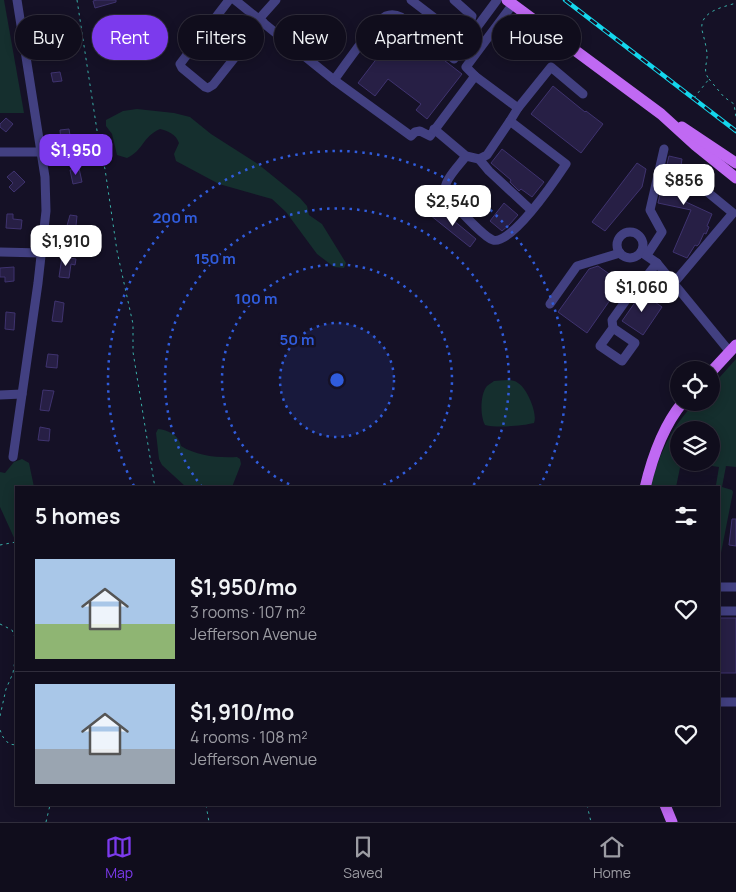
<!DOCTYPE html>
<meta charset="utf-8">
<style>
:root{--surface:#100d1c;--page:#191625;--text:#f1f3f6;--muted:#9c9ca3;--line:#302d3b;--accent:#7c3aed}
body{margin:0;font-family:Manrope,sans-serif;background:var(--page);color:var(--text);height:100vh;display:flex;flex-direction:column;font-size:19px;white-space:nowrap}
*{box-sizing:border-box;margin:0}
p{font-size:16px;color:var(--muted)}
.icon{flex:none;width:28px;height:28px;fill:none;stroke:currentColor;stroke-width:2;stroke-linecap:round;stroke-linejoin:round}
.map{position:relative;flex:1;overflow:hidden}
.side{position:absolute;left:15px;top:486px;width:705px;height:320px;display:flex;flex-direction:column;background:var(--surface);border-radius:0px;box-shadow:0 2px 12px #0003,0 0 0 1px var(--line)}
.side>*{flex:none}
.hud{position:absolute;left:15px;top:15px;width:706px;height:45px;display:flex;gap:10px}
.fabs{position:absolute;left:670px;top:361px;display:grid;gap:10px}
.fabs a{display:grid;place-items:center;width:50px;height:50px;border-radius:50%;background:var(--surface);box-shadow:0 2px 12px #0003,0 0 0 1px var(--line);font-size:25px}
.price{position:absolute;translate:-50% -42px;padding:0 11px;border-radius:10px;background:#fff;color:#222;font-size:16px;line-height:32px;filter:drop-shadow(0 1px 2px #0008)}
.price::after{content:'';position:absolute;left:50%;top:30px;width:15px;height:11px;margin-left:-8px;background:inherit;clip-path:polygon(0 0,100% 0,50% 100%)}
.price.active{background:var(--accent);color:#fff}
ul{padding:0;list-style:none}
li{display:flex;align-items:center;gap:15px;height:125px;padding:0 20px}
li+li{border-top:1px solid var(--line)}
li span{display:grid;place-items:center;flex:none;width:140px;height:100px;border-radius:0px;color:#555}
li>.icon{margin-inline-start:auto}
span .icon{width:60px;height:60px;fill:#fffc;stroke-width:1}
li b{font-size:21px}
h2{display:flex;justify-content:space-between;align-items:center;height:60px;padding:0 20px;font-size:21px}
.tag{padding:0 18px;border-radius:22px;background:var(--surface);box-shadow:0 2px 12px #0003,0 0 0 1px var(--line);font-size:18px;line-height:45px}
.tag.active{background:var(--accent);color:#fff}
.tab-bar{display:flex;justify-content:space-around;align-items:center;height:70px;border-top:1px solid var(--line);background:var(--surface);font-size:14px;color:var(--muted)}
.tab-bar a{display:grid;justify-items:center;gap:2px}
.tab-bar .active{color:var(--accent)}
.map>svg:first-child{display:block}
.green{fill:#152f2e}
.building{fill:#271f45;stroke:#3f336f}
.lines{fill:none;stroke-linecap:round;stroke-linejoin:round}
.path{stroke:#39b0a9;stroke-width:1;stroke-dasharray:2.5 4;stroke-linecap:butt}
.minor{stroke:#424081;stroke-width:9}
.major{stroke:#c069f3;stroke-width:11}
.rail-casing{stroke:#14d7ed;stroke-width:4.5}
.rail{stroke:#151126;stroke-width:2.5;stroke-dasharray:8;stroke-linecap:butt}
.ring{fill:none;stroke:#305cdc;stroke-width:2.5;stroke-dasharray:2.5 5}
.centre{fill:#305cdc;stroke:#151126;stroke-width:2.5}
.ring-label{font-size:15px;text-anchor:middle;font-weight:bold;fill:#305cdc;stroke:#151126;stroke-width:5;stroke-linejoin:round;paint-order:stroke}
</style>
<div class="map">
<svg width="736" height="822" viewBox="0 0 736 822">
<rect width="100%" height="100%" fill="#151126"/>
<g class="green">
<path d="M0,0H4L24,113H0Z"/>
<path d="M137,109L174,113L190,117L211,134L258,164L300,198L307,206L309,215L322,224L346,263L344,268L334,267L317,254L286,212L272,199L219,184L176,161L174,154L179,143C176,134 168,131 160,129C142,137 144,150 127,158L117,155L112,134L106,126V120L123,111Z"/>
<path d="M736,359V467L726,466L722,487L732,490L733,492L719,563V488L717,487L716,485L719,467L692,463L711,462V430H679V462L681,463L676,487L650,488C659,455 671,427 695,403L711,402V387Z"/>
<path d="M494,381C501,381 512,378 518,383C527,388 538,414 534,423C522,426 497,428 485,425C480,416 480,394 487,386C489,384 492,383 494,381Z"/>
<path d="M158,429C168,430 179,435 181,446C197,456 218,458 237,457L240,459L241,464L232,487L185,486L162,465L159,459L156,433Z"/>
<path d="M22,459L29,463L34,487L16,488V542L0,507V472L5,473L14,462Z"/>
</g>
<g class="building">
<path d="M97,0H116V2L95,8L93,1Z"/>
<path d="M401,27L462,74L427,119L416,110L421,104L388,79L375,96L358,83Z"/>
<path d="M54,33L55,42L44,44L42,35Z"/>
<path d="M60,72L62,81L53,82L51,73Z"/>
<path d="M553,86L585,112L586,111L603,124L581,153L531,114Z"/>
<path d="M6,118L13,124L6,132L0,127V124Z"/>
<path d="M69,129L71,142L61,143L60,130Z"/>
<path d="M502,149L544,182L532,197L521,189L519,191L510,182L511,180L491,163Z"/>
<path d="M669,156L682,159L681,166L693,169L686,202L712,214L707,226L709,227L706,234L704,233L699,244L697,246L695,245L687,258L673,252L691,210L658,203Z"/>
<path d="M637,163L646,169L642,187L605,231L592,222Z"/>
<path d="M79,168L82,182L73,184L70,170Z"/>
<path d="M14,171L25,182L14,192L9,187L13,183L7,177Z"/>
<path d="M504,203L518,215L509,225L502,231L490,221Z"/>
<path d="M436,206L476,239L470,247L430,215Z"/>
<path d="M7,214H13V219L22,220L21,229L6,228Z"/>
<path d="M70,215L77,216L75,235L65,233Z"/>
<path d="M62,257L76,259L75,265L71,264L69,278L59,277Z"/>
<path d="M598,266L622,283L587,333L558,312L589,269Z"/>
<path d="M14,267V281L5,282V277H0V268Z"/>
<path d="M643,291L654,297L652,300L662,307L643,335L622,321Z"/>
<path d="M55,301L64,303L62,322L52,321Z"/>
<path d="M6,312L15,313L14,330L5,329Z"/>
<path d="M48,354L58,355L57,368L46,367Z"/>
<path d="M43,390L54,391L49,411L40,410Z"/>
<path d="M40,427L50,429L49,441L38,440Z"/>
<path d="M732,519H736V546L729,545Z"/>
<rect x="719" y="618" width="17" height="55"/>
</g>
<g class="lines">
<g class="path">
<path d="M77,0L100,150L105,169L117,251L133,324V352L155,488"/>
<path d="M709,79L724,97L734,104L736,117"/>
<path d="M694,98L709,79C702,70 708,63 707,53C706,45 704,38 702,30C699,11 724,7 736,3"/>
<path d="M0,545L16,542"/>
<path d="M0,624L12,630L16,640"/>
<path d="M0,716L6,689L13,673L16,654"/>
<path d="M0,730L3,737L9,744L16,745"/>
<path d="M206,805L209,822"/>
<path d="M587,805L591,822"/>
<path d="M46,822L50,805"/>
</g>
<g class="minor">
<path d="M229,0L180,64L182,68L205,87L208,88L213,85L263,22"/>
<path d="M235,0L334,80C345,66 372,24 386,16C391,14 397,15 401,17L454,59L466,42L411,0"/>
<path d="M454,0L472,16L470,23L458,37"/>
<path d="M259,19L276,0"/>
<path d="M466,42L497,0"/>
<path d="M475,76L518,108L510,121"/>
<path d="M334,80L411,136L415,132L420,131L430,136L475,76L466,67L513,4"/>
<path d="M518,108L551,67L583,94"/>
<path d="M434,129L466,156L479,159L487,155L510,121L566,164C556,179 511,246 493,240C483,237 454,204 445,195C442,181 458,167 466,156"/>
<path d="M0,152H41"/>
<path d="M479,159L489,171L531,210"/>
<circle cx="630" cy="245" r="13"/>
<path d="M0,252L42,253"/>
<path d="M641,252L657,263L730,352"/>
<path d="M647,255L662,232L650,210L664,149"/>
<path d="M673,284L733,213L705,190"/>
<path d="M550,304L577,266L620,253"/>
<path d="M613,328L600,346L622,361L635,343L613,328L612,320L639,282L646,277L657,263"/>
<path d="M0,395L22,394"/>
<path d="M13,457L38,283L46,211L45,177L17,0"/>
<path d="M719,587H736"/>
<path d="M719,611H736"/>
<path d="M719,702H736"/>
</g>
<g class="major">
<path d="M507,0L661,114L695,145L736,178"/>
<path d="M682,127L736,163"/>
<path d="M711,372L736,345"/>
<path d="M645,488C652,458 663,426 683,402"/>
<path d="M665,805L672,822"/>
</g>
<defs>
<path id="rail" d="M565,0L736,131"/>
</defs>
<use href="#rail" class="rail-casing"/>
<use href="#rail" class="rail"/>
</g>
<circle cx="337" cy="380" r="57" fill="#305cdc" fill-opacity=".12"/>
<g class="ring">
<circle cx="337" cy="380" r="57"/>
<path d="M296 487A115 115 0 1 1 378 487"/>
<path d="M202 487A172 172 0 1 1 472 487"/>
<path d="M134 486A229 229 0 1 1 540 486"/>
</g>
<circle cx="337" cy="380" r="8" class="centre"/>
<g class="ring-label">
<text x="175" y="223">200 m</text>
<text x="215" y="264">150 m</text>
<text x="256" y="304">100 m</text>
<text x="297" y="345">50 m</text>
</g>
</svg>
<div class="fabs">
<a><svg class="icon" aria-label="locate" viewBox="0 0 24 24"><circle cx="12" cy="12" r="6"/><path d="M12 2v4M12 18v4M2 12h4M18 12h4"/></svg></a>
<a><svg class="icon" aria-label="layers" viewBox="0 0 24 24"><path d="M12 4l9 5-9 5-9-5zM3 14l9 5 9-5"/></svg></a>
</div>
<b class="price active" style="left:76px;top:176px">$1,950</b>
<b class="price" style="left:684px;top:206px">$856</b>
<b class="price" style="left:453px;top:227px">$2,540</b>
<b class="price" style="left:66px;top:267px">$1,910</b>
<b class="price" style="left:642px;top:313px">$1,060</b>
<div class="hud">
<a class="tag">Buy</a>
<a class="tag active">Rent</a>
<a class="tag">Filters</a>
<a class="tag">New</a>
<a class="tag">Apartment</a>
<a class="tag">House</a>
</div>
<section class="side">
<h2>5 homes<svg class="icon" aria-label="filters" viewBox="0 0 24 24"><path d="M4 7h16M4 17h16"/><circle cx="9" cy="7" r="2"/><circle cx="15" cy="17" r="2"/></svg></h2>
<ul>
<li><span style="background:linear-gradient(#a9c7e8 65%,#8fb573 0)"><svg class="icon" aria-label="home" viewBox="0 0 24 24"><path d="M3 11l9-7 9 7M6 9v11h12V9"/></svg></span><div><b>$1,950/mo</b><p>3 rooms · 107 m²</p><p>Jefferson Avenue</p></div><svg class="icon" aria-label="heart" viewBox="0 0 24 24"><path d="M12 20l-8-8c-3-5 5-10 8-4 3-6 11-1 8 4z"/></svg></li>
<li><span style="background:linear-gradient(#a9c7e8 65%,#9aa5b1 0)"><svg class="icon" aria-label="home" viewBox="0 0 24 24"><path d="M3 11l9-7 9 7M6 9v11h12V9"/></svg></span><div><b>$1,910/mo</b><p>4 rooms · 108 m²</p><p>Jefferson Avenue</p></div><svg class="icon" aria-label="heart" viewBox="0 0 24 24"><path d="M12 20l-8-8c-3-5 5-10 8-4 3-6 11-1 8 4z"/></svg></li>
</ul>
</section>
</div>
<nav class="tab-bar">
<a class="active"><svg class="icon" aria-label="map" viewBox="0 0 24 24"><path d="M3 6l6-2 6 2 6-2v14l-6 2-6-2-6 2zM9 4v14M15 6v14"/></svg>Map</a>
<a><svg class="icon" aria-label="saved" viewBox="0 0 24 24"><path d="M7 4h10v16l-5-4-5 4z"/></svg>Saved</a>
<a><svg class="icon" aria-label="home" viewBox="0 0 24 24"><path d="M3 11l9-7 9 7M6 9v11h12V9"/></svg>Home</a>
</nav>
